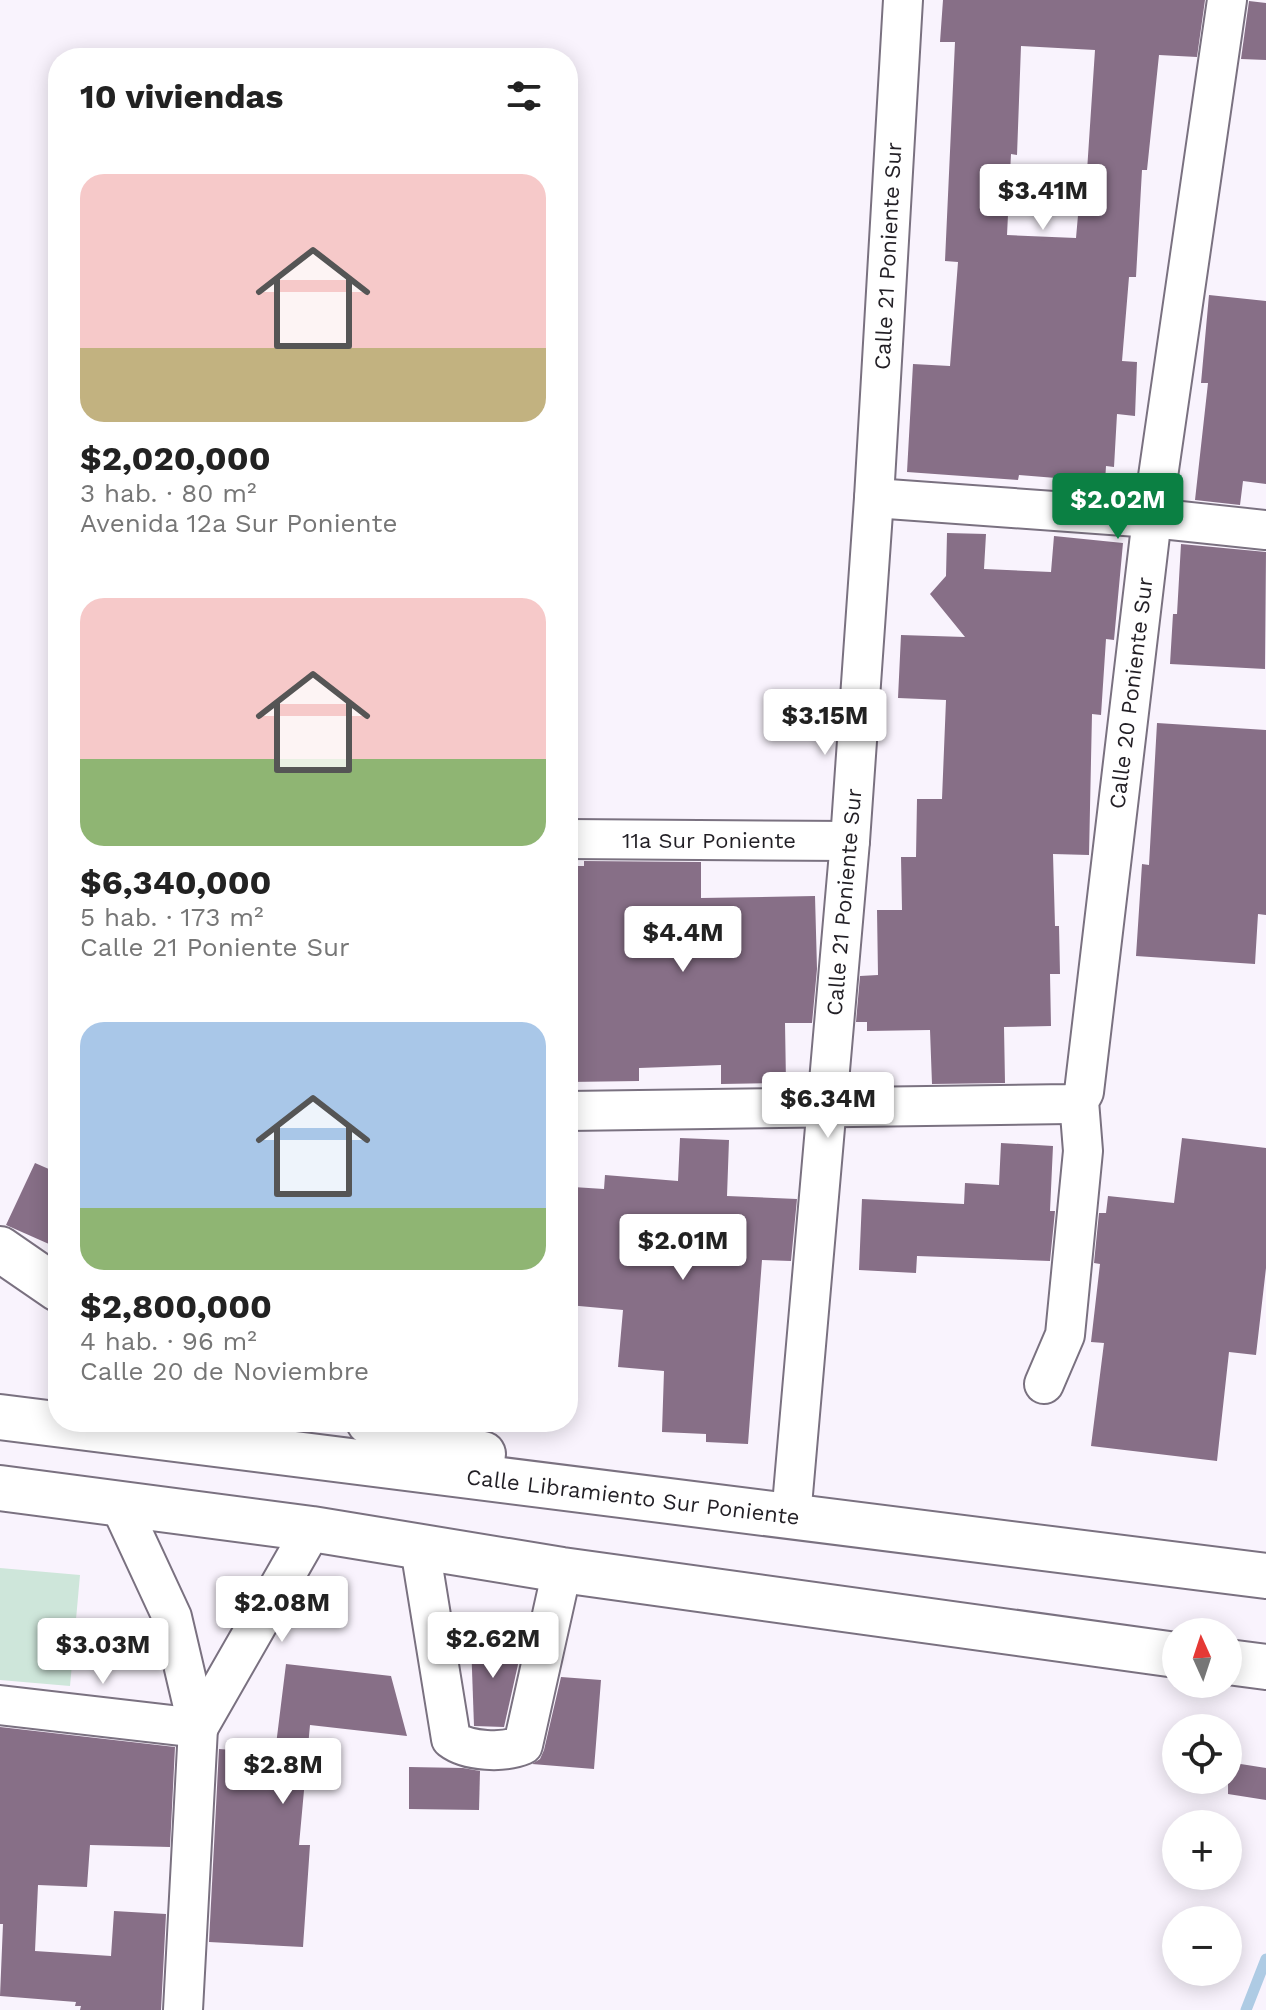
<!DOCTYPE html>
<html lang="es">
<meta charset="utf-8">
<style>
:root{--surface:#fff;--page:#f6f6f6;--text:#222;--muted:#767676;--accent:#0b8043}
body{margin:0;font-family:"Work Sans",sans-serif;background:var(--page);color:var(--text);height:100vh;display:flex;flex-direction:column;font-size:30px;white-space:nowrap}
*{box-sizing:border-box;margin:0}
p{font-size:26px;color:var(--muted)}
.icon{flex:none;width:44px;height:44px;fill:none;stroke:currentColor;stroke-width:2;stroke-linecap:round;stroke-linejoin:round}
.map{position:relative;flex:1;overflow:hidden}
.sheet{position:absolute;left:48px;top:48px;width:530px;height:1384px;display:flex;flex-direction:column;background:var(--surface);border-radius:32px;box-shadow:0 4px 20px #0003}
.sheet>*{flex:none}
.needle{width:52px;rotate:357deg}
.buttons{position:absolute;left:1162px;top:1618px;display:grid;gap:16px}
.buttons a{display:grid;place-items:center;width:80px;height:80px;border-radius:50%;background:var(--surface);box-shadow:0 4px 20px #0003;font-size:40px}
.price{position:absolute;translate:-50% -68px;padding:0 18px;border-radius:8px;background:#fff;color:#222;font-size:26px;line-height:52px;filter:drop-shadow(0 2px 4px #0008)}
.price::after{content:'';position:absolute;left:50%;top:48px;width:24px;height:18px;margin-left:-12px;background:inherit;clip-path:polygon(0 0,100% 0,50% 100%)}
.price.selected{background:var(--accent);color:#fff}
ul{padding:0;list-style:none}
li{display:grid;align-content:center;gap:16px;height:424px;padding:0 32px}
li span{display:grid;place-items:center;height:248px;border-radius:24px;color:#555}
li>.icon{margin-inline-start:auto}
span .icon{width:144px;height:144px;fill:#fffc;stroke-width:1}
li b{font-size:34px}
h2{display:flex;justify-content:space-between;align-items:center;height:96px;padding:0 32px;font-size:34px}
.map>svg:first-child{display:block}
.green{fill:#cee6da}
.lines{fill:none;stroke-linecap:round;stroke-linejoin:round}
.stream{stroke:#aecbe4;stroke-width:11}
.building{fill:#876f87;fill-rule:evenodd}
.minor-casing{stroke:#7a7180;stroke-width:42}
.major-casing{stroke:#7a7180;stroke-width:48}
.minor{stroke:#fff;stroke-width:38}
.major{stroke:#fff;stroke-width:44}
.labels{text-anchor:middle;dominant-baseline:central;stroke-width:6;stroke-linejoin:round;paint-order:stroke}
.street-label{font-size:22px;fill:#221f25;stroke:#fff}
</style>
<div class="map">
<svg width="1266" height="2010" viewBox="0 0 1266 2010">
<rect width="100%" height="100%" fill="#f9f3fd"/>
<path class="green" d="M0,1568L80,1575L70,1686L0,1680Z"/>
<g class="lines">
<path class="stream" d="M1246,2010L1266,1959"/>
</g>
<g class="building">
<path d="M943,0H1205L1197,57L1159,55L1147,170H1142L1136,277H1129L1122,361L1137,362L1135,416L1117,414L1114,467L1106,466L1105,482L1019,475L1018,480L907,472L913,364L950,366L958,262L945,261L955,42H940ZM1021,46L1095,50L1087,171L1082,170L1076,238L1007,235L1011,154L1017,155Z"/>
<path d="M1249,1L1266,3V60L1241,59Z"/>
<path d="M1209,295L1266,301V484L1243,481L1240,505L1195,500L1208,383H1201Z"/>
<path d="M947,533L986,534L984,569L1051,572L1054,536L1123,543L1114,640L1106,639L1101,715L1092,714L1089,855L1053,854L1055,926H1059L1060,974H1050L1051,1026L1004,1027L1005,1083L932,1084L930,1030L867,1031V1022H856L860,976L878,975L877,910H902L901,857H916L917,799H942L946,700L898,698L901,635L965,637L930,594L946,576Z"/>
<path d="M1181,544L1266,552L1265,669L1170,664L1173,614H1177Z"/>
<path d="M1157,723L1266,730V915L1258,914L1255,964L1136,956L1142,864L1149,865Z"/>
<path d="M584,861L701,862V898L815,896L817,969L812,1023H785L786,1083L721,1084V1065L639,1068V1081L568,1082V866H584Z"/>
<path d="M680,1138L729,1140L727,1196L797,1199L791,1261L762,1260L748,1444L706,1442V1434L662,1432L664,1371L618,1367L623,1310L568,1305V1242L573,1187L604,1189L605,1175L678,1181Z"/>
<path d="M1182,1138L1266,1148V1268L1256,1355L1229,1352L1217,1461L1091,1446L1104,1343L1091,1342L1100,1264L1094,1263L1099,1213H1106L1108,1196L1174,1203Z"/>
<path d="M1001,1143L1053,1146L1050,1211H1055L1050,1261L917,1256L916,1273L859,1270L862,1199L964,1204L965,1183L999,1185Z"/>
<path d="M35,1163L58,1173V1248L6,1225Z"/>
<path d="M519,1640V1660L504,1727L474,1726L471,1642Z"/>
<path d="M286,1664L391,1676L407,1736L310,1725L299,1845H310L303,1947L209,1942L219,1749L275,1753Z"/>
<path d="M561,1677L601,1680L594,1769L532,1764L540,1759L544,1750Z"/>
<path d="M0,1727L175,1747L170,1847L90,1845L87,1887L38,1885L35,1951L111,1956L114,1911L166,1914L161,2010H80L81,2006H75L76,2002L0,1996L3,1924H0Z"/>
<path d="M1228,1762L1266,1768V1800L1228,1794Z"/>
<path d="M409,1767L463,1768L480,1771L479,1810L409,1809Z"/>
</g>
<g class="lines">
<defs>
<g id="minor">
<path d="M874,498L1152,518L1266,530"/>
<path d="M568,839L850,841"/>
<path d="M568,1111L1069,1104L1079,1101"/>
<path d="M1044,1384L1065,1335L1083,1151L1079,1101L1084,1092L1152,518L1227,0"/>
<path d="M120,1505L172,1617L198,1728L183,2010"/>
<path d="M791,1517L850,841L874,498L903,0"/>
<path d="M420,1548L451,1739C468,1752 504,1753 523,1745L562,1570"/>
<path d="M0,1705L198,1728"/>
<path d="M198,1728L312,1529"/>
</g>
<g id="major">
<path d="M0,1249L58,1289"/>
<path d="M0,1417L1266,1576"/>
<path d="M369,1422L439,1445L483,1454"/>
<path d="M0,1488L312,1529L562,1570L1176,1655"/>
<path d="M1228,1662L1266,1667"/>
</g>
</defs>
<use href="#minor" class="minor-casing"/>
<use href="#major" class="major-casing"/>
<use href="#minor" class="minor"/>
<use href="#major" class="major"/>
</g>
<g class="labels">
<g class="street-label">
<text transform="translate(888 256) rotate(-87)">Calle 21 Poniente Sur</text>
<text transform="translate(1131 693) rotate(-83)">Calle 20 Poniente Sur</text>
<text x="709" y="840">11a Sur Poniente</text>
<text transform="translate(844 902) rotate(-85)">Calle 21 Poniente Sur</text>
<text transform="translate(633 1497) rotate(7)">Calle Libramiento Sur Poniente</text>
</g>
</g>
</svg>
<div class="buttons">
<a><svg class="needle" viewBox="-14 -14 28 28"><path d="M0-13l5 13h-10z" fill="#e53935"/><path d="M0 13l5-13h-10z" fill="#767676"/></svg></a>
<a><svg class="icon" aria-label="locate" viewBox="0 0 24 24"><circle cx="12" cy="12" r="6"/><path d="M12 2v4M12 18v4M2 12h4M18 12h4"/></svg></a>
<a>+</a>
<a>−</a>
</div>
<b class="price" style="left:1043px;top:232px">$3.41M</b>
<b class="price selected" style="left:1118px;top:541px">$2.02M</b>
<b class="price" style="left:825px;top:757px">$3.15M</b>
<b class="price" style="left:683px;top:974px">$4.4M</b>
<b class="price" style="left:828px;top:1140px">$6.34M</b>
<b class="price" style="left:683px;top:1282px">$2.01M</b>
<b class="price" style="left:282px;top:1644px">$2.08M</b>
<b class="price" style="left:493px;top:1680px">$2.62M</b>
<b class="price" style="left:103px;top:1686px">$3.03M</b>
<b class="price" style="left:283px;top:1806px">$2.8M</b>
<section class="sheet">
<h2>10 viviendas<svg class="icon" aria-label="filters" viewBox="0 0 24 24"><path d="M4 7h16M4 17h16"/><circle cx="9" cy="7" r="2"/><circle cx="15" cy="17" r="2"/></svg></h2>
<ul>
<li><span style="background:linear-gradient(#f6c9c9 70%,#c2b280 0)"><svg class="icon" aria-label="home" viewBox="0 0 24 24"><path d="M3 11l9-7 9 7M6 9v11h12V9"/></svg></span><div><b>$2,020,000</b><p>3 hab. · 80 m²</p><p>Avenida 12a Sur Poniente</p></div></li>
<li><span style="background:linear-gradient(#f6c9c9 65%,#8fb573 0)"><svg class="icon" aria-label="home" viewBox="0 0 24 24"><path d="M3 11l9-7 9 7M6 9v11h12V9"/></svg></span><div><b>$6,340,000</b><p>5 hab. · 173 m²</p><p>Calle 21 Poniente Sur</p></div></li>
<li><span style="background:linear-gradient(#a9c7e8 75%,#8fb573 0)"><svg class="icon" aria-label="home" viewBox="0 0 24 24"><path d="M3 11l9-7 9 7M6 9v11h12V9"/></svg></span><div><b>$2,800,000</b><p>4 hab. · 96 m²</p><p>Calle 20 de Noviembre</p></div></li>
</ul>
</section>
</div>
